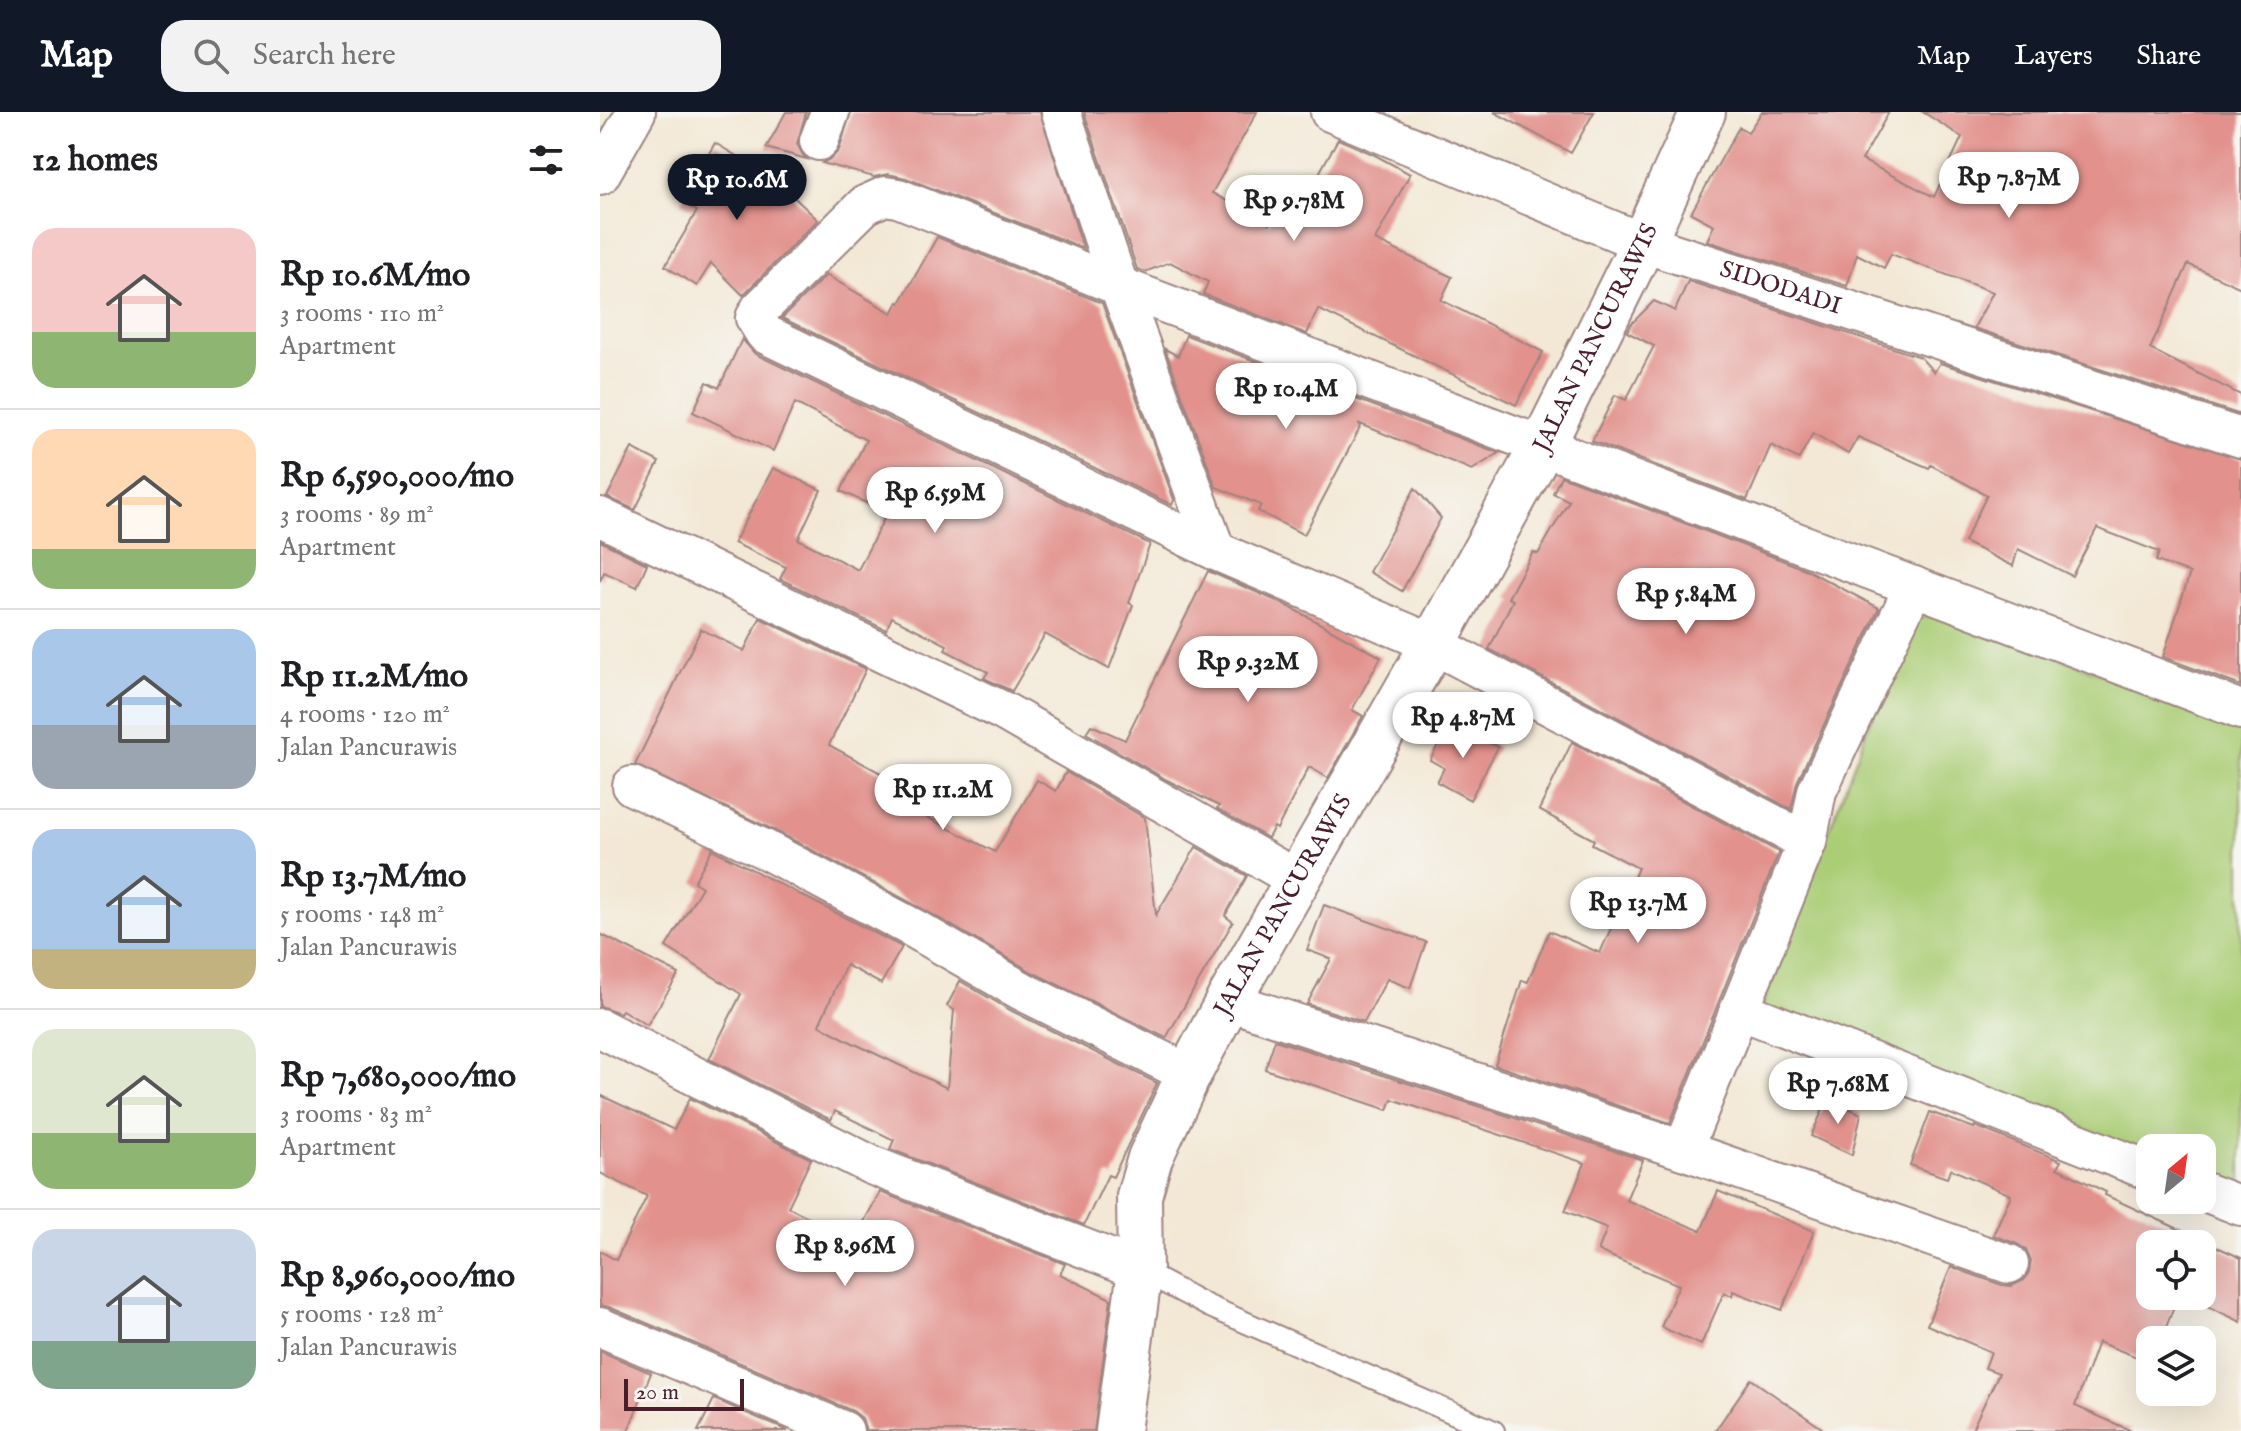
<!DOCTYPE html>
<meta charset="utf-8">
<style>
:root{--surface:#fff;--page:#f2f2f2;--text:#202124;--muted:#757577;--line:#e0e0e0;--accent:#111827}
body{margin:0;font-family:"IM FELL English",serif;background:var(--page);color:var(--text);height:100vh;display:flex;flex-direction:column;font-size:30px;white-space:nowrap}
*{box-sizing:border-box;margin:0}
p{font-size:26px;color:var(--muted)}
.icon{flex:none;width:44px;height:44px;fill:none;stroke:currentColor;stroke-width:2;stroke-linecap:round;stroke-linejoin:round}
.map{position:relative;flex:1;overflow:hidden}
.side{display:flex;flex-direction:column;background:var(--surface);width:600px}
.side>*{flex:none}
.needle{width:52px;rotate:29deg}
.tools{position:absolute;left:1536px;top:1022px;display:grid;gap:16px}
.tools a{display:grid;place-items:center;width:80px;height:80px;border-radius:16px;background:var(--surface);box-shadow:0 8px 32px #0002;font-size:40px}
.scale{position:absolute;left:24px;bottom:20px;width:120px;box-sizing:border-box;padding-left:8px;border:4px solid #4a1f2b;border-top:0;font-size:22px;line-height:28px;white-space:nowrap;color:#4a1f2b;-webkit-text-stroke:6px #f6f6f2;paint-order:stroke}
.price{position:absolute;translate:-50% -68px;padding:0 18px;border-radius:28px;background:#fff;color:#222;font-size:26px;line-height:52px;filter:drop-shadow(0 2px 4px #0008)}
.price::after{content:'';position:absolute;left:50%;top:48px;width:24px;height:18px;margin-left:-12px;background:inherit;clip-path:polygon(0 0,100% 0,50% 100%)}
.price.current{background:var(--accent);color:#fff}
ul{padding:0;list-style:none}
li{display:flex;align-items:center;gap:24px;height:200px;padding:0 32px}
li+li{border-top:2px solid var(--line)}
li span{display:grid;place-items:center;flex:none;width:224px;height:160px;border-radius:24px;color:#555}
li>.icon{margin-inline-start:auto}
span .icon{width:96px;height:96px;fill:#fffc;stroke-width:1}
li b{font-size:34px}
h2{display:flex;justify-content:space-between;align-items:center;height:96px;padding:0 32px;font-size:34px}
header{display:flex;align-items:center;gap:48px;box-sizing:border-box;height:112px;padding:0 40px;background:var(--accent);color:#fff}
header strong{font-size:38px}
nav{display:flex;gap:44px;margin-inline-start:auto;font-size:28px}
.search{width:560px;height:72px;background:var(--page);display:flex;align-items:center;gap:20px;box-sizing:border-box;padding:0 28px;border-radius:24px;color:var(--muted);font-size:30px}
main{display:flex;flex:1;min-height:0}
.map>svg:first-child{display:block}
.green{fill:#abcd76;stroke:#7a7650;stroke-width:2}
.building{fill:#e2918c}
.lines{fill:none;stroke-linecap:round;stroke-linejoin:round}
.service-casing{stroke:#9e8480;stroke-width:24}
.minor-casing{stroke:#9e8480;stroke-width:42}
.tertiary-casing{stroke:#9e8480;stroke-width:48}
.service{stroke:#fff;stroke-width:20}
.minor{stroke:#fff;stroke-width:38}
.tertiary{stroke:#fff;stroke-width:44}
.labels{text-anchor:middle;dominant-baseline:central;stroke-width:6;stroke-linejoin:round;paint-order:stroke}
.street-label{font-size:24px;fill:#4a1f2b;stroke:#f6f6f2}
</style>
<header>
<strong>Map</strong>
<div class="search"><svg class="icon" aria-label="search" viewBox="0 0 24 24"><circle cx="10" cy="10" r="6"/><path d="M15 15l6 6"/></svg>Search here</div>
<nav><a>Map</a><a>Layers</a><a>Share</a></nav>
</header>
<main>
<section class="side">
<h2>12 homes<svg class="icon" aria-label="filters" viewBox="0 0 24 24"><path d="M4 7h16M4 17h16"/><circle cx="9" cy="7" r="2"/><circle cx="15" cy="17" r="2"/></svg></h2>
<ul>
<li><span style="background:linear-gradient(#f6c9c9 65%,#8fb573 0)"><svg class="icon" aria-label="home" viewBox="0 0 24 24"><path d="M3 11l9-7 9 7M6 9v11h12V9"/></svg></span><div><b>Rp 10.6M/mo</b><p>3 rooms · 110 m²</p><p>Apartment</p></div></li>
<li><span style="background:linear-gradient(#ffd9b3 75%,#8fb573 0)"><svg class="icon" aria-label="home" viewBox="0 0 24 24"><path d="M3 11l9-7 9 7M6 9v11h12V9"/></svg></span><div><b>Rp 6,590,000/mo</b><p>3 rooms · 89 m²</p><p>Apartment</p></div></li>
<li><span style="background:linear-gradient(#a9c7e8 60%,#9aa5b1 0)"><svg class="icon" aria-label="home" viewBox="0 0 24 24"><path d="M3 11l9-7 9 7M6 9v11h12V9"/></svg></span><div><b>Rp 11.2M/mo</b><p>4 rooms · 120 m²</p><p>Jalan Pancurawis</p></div></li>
<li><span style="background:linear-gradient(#a9c7e8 75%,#c2b280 0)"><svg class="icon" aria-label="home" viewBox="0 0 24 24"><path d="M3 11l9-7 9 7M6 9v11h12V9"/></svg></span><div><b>Rp 13.7M/mo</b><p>5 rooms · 148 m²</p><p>Jalan Pancurawis</p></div></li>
<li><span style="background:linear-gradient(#dfe7d0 65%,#8fb573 0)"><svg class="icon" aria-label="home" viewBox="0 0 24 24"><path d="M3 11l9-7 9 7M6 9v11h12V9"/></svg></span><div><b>Rp 7,680,000/mo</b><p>3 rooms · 83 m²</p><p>Apartment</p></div></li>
<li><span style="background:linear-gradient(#c9d6e8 70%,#7fa58c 0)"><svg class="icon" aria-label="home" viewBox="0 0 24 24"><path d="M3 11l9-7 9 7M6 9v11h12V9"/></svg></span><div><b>Rp 8,960,000/mo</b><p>5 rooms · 128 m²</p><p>Jalan Pancurawis</p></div></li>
</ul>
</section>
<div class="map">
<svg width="1641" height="1319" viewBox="0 0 1641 1319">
<rect width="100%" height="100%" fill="#f6f6f2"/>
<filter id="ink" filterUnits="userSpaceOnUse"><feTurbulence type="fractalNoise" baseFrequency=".0125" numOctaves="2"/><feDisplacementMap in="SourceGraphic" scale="16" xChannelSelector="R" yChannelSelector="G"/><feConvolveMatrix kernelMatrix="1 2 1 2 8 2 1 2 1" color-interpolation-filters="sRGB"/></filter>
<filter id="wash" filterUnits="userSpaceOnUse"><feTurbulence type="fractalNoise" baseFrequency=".006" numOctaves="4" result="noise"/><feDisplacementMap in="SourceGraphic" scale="32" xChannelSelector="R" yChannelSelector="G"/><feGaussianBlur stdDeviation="1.8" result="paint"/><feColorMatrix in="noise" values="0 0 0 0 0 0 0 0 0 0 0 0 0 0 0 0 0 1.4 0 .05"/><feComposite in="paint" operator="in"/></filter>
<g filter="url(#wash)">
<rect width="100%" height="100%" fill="#f3e8d5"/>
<path class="green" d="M1351,503L1641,617V1104L1602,1088V1036H1550V1068L1156,912L1301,527L1321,505Z"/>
<g id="blocks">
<g class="building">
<path d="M186,0H206L197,32L202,42L207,47L166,36Z"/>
<path d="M251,0H440L483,136L306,66L288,62L274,65L222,51L232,46L239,38Z"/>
<path d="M484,0H657L612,81L669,112L674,103L691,112L738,27L773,42L810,62L775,128L852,165L841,188L943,240L916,293L718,197L707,222L603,182L608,170L570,150L545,160L537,157Z"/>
<path d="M894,0H994L971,41Z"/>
<path d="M1162,0H1289L1262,48L1334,85L1362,25L1323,0H1641V176L1588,152L1550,237L1641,283V303L1374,216L1393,180L1291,142L1284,156L1257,142L1247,174L1107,129L1114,113L1091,101L1139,15L1148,20Z"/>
<path d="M115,31L155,55L157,50L218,108L143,183L111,151L97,174L65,154L97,99L81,90Z"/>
<path d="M337,125L502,191L574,388L572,393L182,206L226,163L292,201L298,190L300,191Z"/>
<path d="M1088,169L1320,245L1334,260L1340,251L1641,347V574L1563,545L1590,461L1556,449L1559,440L1497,416L1472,464L1418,437L1413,454L1364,430L1387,383L1331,353L1329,356L1258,325L1248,342L1213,321L1199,347L1171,333L1147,388L992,329L1015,283L1026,288L1054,234L1027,220L1031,212L1054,189L1075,199Z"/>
<path d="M586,223L899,341L872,358L758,311L761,314L704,423L658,399L661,393L616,375L565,237L578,244Z"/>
<path d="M142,227L155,242L550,432L529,491L533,493L509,557L445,522L412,579L384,566L388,560L345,538L347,533L292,505L286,518L180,467L186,455L134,431L173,356L221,378L198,427L258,458L287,401L241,379L266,328L195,291L173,339L93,300L107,270L119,276Z"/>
<path d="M32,336L59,350L35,398L7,385Z"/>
<path d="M961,364L1205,457L1279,496L1197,670L1191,697L889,537L913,488L908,486L933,440L938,442L969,389L953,381Z"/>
<path d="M815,376L841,406L802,479L769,460Z"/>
<path d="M0,429L47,452L37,475L4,460L0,469Z"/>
<path d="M608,459L686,493L781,545L752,598L763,604L728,666L709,655L677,717L674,715L668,726L617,697L619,694L567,668L486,621L491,613L525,628Z"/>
<path d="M160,506L266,557L229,633L288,665L279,681L395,740L437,668L456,679L466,660L545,706L556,803L596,735L647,764L625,804L633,810L566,926L432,860L323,797L176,719L35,653L101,517L144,539Z"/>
<path d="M850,610L898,635L870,688L837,670L844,656L830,648Z"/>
<path d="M972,630L1179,740L1070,1011L895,953L922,868L928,870L949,819L1000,841L1038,756L992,732L994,728L939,698Z"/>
<path d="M112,737L302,835L281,872L246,853L219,913L249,929L347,976L354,898L347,894L360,869L412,899L557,971L513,1065L508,1063L484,1113L290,1037L294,1028L235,999L231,1008L109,947L141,882L66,835L102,775L94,770Z"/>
<path d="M724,793L826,830L810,876L787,867L764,910L707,892L731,847L707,838Z"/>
<path d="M0,822L79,862L47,913L22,898L20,901L0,894Z"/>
<path d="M675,928L1043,1048L1026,1088L1101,1119L1118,1079L1214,1119L1182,1198L1133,1179L1132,1184L1124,1180L1101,1233L1061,1215L1079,1173L998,1139L1007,1116L965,1099L985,1051L792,987L788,998L665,957Z"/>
<path d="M0,983L74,1018L90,986L211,1047L188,1095L254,1128L280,1080L465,1152L460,1162L511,1187L494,1319H266L262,1306L253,1299L9,1195L0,1193V1139L16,1148L47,1084L0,1061Z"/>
<path d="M1228,986L1261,1002L1252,1043L1211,1024Z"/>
<path d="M1330,1000L1374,1016L1375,1014L1461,1049L1457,1056L1506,1080L1505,1083L1641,1146V1210L1587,1184H1602V1132H1550V1184H1578L1561,1228H1550V1250L1498,1230L1475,1294L1532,1319H1371L1399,1261L1385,1256L1391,1240L1327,1213L1351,1155L1402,1173L1412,1174L1424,1168L1429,1160L1431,1149L1426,1138L1417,1132L1393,1123L1411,1083L1351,1057L1347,1066L1310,1053Z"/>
<path d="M0,1239L51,1261L28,1319H0Z"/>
<path d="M1151,1267L1226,1319H1115Z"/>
<path d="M114,1287L188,1319H98Z"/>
</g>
</g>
</g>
<g filter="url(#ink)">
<use href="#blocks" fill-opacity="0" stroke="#9e8480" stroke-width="2"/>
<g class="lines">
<defs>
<path id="service" d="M540,1158L608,1194L894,1319"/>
<g id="minor">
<path d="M461,0L519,174L616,439"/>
<path id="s1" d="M730,0L1043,131L1641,326"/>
<path d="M219,29L230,0"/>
<path d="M0,63L36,0"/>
<path d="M0,405L403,599L696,767"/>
<path d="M32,674L166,738L313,816L422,879L589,962"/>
<path d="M1207,730L833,532L616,439L165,222L155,206L160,197L265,93L285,84L298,86L519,174L1641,598"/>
<path d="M628,889L1083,1038L1409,1152"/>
<path d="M1140,898L1550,1059"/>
<path d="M0,916L271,1053L540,1158"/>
<path d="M1083,1038L1207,730L1217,679L1314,474"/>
<path d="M1602,1079L1641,1094"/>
<path d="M0,1215L244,1319"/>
</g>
<g id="tertiary">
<path id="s2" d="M518,1319L540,1158L539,1084L550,1046L589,962L628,889L833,532L942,335L1043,131L1103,0"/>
</g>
</defs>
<use href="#service" class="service-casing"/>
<use href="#minor" class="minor-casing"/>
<use href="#tertiary" class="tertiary-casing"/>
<use href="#service" class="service"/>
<use href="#minor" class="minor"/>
<use href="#tertiary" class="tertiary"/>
</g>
</g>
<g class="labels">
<g class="street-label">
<text stroke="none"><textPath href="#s1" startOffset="484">SIDODADI</textPath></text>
<text stroke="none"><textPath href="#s2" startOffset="1210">JALAN PANCURAWIS</textPath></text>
<text stroke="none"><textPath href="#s2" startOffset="562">JALAN PANCURAWIS</textPath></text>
</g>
</g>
</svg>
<div class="tools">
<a><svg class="needle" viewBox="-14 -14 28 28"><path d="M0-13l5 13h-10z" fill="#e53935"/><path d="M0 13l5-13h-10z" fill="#757577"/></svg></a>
<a><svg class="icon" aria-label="locate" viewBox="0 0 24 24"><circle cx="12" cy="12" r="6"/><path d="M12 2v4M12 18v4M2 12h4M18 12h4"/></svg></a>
<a><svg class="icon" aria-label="layers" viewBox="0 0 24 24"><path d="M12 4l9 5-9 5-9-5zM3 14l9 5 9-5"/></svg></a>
</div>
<div class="scale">20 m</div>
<b class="price" style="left:1409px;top:108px">Rp 7.87M</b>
<b class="price current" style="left:137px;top:110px">Rp 10.6M</b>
<b class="price" style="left:694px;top:131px">Rp 9.78M</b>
<b class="price" style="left:686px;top:319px">Rp 10.4M</b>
<b class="price" style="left:335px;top:423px">Rp 6.59M</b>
<b class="price" style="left:1086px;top:524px">Rp 5.84M</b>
<b class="price" style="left:648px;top:592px">Rp 9.32M</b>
<b class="price" style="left:863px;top:648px">Rp 4.87M</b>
<b class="price" style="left:343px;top:720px">Rp 11.2M</b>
<b class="price" style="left:1038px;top:833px">Rp 13.7M</b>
<b class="price" style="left:1238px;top:1014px">Rp 7.68M</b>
<b class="price" style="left:245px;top:1176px">Rp 8.96M</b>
</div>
</main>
